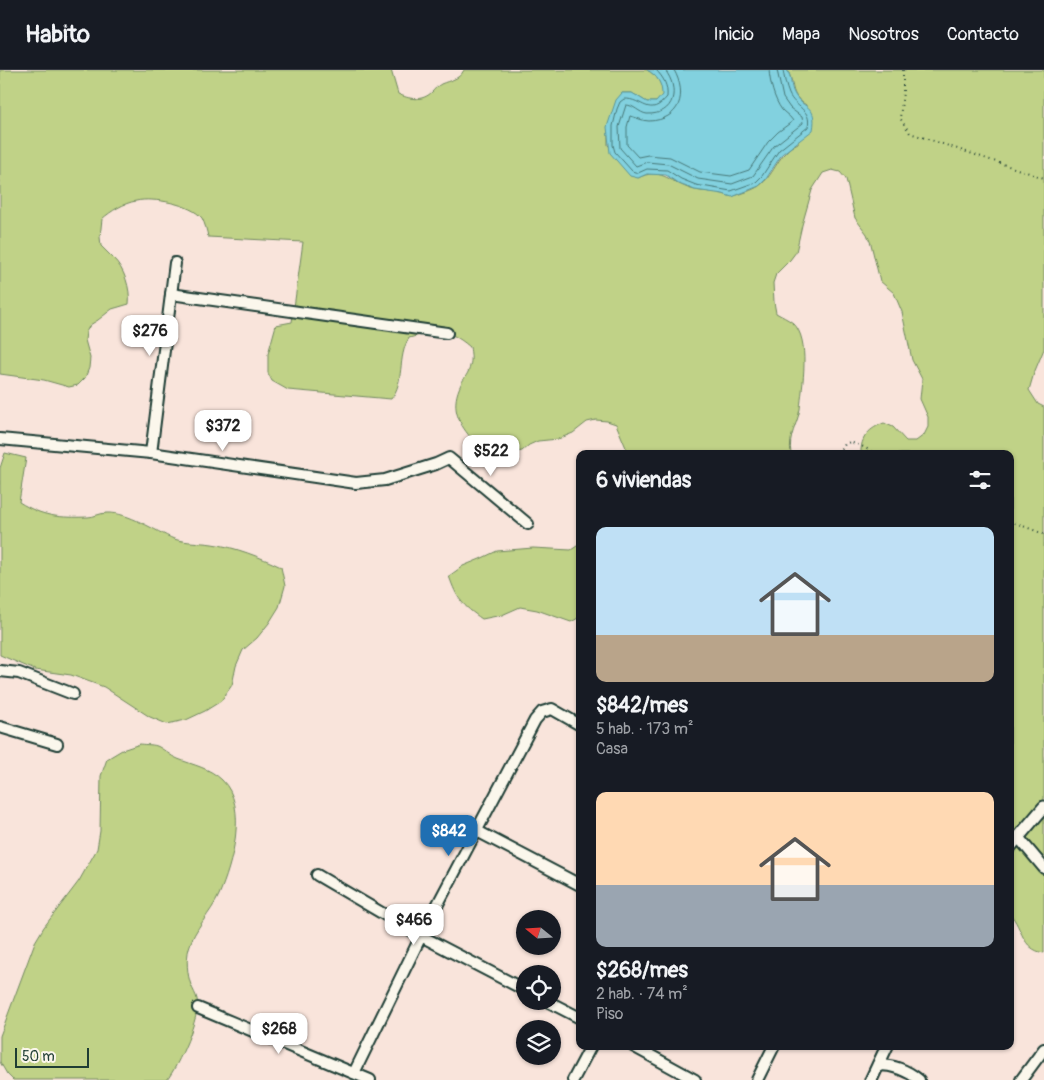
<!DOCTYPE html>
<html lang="es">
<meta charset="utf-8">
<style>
:root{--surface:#171b24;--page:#242831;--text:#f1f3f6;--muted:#9ea1a6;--line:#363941;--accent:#1f6fb2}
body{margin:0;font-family:Pangolin,sans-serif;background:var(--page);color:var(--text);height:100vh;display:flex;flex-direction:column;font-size:19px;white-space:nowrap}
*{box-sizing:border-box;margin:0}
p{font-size:16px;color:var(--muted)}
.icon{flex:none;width:28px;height:28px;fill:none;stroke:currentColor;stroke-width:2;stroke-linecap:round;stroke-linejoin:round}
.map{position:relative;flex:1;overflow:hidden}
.drawer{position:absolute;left:576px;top:380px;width:438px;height:600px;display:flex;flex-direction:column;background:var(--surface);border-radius:10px;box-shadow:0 1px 4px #0004}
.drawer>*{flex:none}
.needle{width:32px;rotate:288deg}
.fabs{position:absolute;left:516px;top:840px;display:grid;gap:10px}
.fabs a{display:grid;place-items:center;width:45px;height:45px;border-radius:50%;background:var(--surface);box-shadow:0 1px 4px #0004;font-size:25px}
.scale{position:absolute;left:15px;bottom:12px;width:74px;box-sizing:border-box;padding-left:5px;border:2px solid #1f3d34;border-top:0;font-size:14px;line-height:18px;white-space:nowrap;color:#1f3d34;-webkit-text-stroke:4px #fbf7ec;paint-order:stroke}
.price{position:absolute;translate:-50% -42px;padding:0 11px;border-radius:10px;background:#fff;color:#222;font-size:16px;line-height:32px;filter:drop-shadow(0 1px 2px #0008)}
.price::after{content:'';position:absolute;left:50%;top:30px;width:15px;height:11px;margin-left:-8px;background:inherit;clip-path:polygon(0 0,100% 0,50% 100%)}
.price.current{background:var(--accent);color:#fff}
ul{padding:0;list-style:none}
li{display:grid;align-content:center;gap:10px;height:265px;padding:0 20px}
li span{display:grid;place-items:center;height:155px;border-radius:10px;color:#555}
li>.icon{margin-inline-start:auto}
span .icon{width:90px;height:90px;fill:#fffc;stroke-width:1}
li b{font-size:21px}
h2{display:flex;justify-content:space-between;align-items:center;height:60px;padding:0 20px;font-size:21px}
header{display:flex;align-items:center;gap:30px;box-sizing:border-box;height:70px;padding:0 25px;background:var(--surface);border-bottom:1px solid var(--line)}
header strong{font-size:24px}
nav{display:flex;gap:28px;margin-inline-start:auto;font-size:18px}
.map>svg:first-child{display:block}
.green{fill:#c0d287;stroke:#70885e}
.water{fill:#82d1df;stroke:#5a969b}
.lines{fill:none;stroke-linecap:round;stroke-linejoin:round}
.shore{stroke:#477878;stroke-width:1}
.minor-casing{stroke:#1f3d34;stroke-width:14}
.tertiary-casing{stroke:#1f3d34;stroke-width:15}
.path{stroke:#1f3d34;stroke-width:2;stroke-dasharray:1 4;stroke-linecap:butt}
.minor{stroke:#fbf7ec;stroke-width:10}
.tertiary{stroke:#fbf7ec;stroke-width:11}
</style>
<header>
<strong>Habito</strong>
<nav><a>Inicio</a><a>Mapa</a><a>Nosotros</a><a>Contacto</a></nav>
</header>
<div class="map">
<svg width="1044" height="1010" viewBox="0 0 1044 1010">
<rect width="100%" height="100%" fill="#f9e4db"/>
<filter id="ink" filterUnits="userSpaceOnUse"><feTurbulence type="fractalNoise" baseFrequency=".02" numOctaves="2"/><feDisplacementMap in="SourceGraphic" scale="10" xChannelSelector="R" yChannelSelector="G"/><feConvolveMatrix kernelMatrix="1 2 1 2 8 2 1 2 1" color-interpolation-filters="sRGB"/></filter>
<g filter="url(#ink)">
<g class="green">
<path d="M0,0H391L398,24C409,29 422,32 432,22C435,19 436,17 441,14C450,10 459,10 464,0H647C658,6 662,14 663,25L656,32H647L632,23H622L608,56V75L638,108C660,97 669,111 688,118C698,122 709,121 719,123C724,124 729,127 734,126C741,124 753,120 759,116C776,104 777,83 798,73L806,35C788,24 796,14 787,0H1044V279L1034,303L1029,320L1038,334L1044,337V883C1021,879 1023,858 1010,844V384H861C860,367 870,358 884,353L893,357L906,371H916L924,365L928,357V347L920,329L922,309L912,290L902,242L894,223L880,211L871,174L867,164L855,148L846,109L840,102L832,100L823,103L812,120L802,155L796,182L790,190L776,204L773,213L774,232L776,243C781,246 788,249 793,253C811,269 802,317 800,339C797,356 788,365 791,384H635L627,380L616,354L607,351L596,350L587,352L573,363L558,369L538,371L529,375L522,381L501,385C491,369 487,372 471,368C456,350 451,335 461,314C464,308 469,303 470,296C472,290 471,283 470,277C447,257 436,261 409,268C397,287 405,312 391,329L288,320L272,311L268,303V284L276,255L292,252L303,172L208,167C207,161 205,154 202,148C191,134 153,127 136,131C124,133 111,141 102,149L100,167L101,176C105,180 109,184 113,188C124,198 131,219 129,234L112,239L98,250L90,255L86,262L85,270L90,288L89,298L85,308L78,315L69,317L44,310L0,304Z"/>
<path d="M5,383L26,388L19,432C43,447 60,448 88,447C94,447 100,443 107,443C128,442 155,461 174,469C187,473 199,472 212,474C235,477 260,487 281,497L285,516L279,537L269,553L257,568L243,580L236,596L232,615L221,631L205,641L186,650L167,654L150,647L104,617L71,605L35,600L0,585V398Z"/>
<path d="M580,474V547L571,552L537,540L520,537L502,545L482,549C462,535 457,529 449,506L463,496L480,489L497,481L533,478L571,480Z"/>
<path d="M140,674C146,675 154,674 159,677C165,680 170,686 178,689C193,695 210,698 222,710C249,736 232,795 219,825C211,843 194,859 189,878C186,889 187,904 191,915C193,920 196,925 197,929C201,946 178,996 167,1010H13L7,1004L0,992V966L35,872L44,857L79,811L97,779L100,761L101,706L107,689L122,680Z"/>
</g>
<path class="water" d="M647,0H787C792,7 790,16 794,23C802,40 818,33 813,60L782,84L766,109L759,116L732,127L723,124L695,120L679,114L666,105L647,104L638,108L630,106L610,83L607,57L616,30L622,23H632L647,32H656L662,25C662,14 658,6 647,0Z"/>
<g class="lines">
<g class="shore">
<path d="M656,0C664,8 668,16 667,27C649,49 643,28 624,29L620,32L617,39L613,56V75L615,82L632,101L638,103L647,99L667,100L681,109L696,115L731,121L756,112L762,106L779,80L808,57C812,39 795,38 789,24C786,17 784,7 783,0"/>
<path d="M665,0C680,19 675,45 647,44C639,43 634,35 626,35L619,57L620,78L636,96L647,92L668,94L698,109L732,114L753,106L774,76L803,53L802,47L790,38L783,28L777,0"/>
<path d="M674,0C688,25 680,50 649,51C642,51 636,47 630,46L627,57V75L638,87L648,85L670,87L700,102L731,106L749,100L768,72L778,62L793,51C791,47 786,44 782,40C774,29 770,13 769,0"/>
</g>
<defs>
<g id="minor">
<path d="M171,224L447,263"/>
<path d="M0,369L151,383L356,413L385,410L436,394L449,388L528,454"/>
<path d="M151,383L175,193"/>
<path d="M0,601L19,603L73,624"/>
<path d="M0,657L57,674"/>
<path d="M477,761L580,815"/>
<path d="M1018,767L1044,798"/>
<path d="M317,805L421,866L525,920"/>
<path d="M547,931L580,948"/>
<path d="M198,938L370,1010"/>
<path d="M633,976L695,1010"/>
<path d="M878,995C894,995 907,1000 919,1010"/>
<path d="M354,1003L421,866L535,650L542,642L552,639L580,655"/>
<path d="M573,1010L591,976"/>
<path d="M757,1010L774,976"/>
<path d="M1021,1010L1044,979"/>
</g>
<g id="tertiary">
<path d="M1010,777L1044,737"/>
<path d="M871,1010L887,976"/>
</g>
</defs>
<use href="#minor" class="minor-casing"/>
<use href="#tertiary" class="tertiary-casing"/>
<g class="path">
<path d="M903,0V22L900,48L910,63L1044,108"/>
<path d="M839,384L845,374L850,372L864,377L875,384"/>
<path d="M1010,451L1044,464"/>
</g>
<use href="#minor" class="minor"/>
<use href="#tertiary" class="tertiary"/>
</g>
</g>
</svg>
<div class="fabs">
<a><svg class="needle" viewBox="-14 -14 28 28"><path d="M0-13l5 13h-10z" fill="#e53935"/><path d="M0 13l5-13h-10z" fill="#9ea1a6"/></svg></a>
<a><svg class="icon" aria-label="locate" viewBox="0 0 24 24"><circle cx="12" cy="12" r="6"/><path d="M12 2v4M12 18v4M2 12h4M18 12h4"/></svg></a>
<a><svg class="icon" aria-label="layers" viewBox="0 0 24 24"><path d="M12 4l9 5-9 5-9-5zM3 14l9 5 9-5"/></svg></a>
</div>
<div class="scale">50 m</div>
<b class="price" style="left:150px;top:287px">$276</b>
<b class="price" style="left:223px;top:382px">$372</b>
<b class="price" style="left:491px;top:407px">$522</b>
<b class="price current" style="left:449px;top:787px">$842</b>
<b class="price" style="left:414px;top:876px">$466</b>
<b class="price" style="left:279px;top:985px">$268</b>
<section class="drawer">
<h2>6 viviendas<svg class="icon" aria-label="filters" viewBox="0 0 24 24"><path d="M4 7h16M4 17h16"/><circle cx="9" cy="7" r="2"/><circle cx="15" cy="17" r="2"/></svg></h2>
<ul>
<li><span style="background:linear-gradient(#bfe0f5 70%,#b9a48a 0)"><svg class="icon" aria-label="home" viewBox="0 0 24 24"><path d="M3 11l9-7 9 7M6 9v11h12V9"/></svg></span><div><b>$842/mes</b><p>5 hab. · 173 m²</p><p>Casa</p></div></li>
<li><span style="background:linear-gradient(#ffd9b3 60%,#9aa5b1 0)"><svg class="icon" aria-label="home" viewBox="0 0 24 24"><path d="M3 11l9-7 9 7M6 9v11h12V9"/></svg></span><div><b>$268/mes</b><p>2 hab. · 74 m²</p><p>Piso</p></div></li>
</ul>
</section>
</div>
